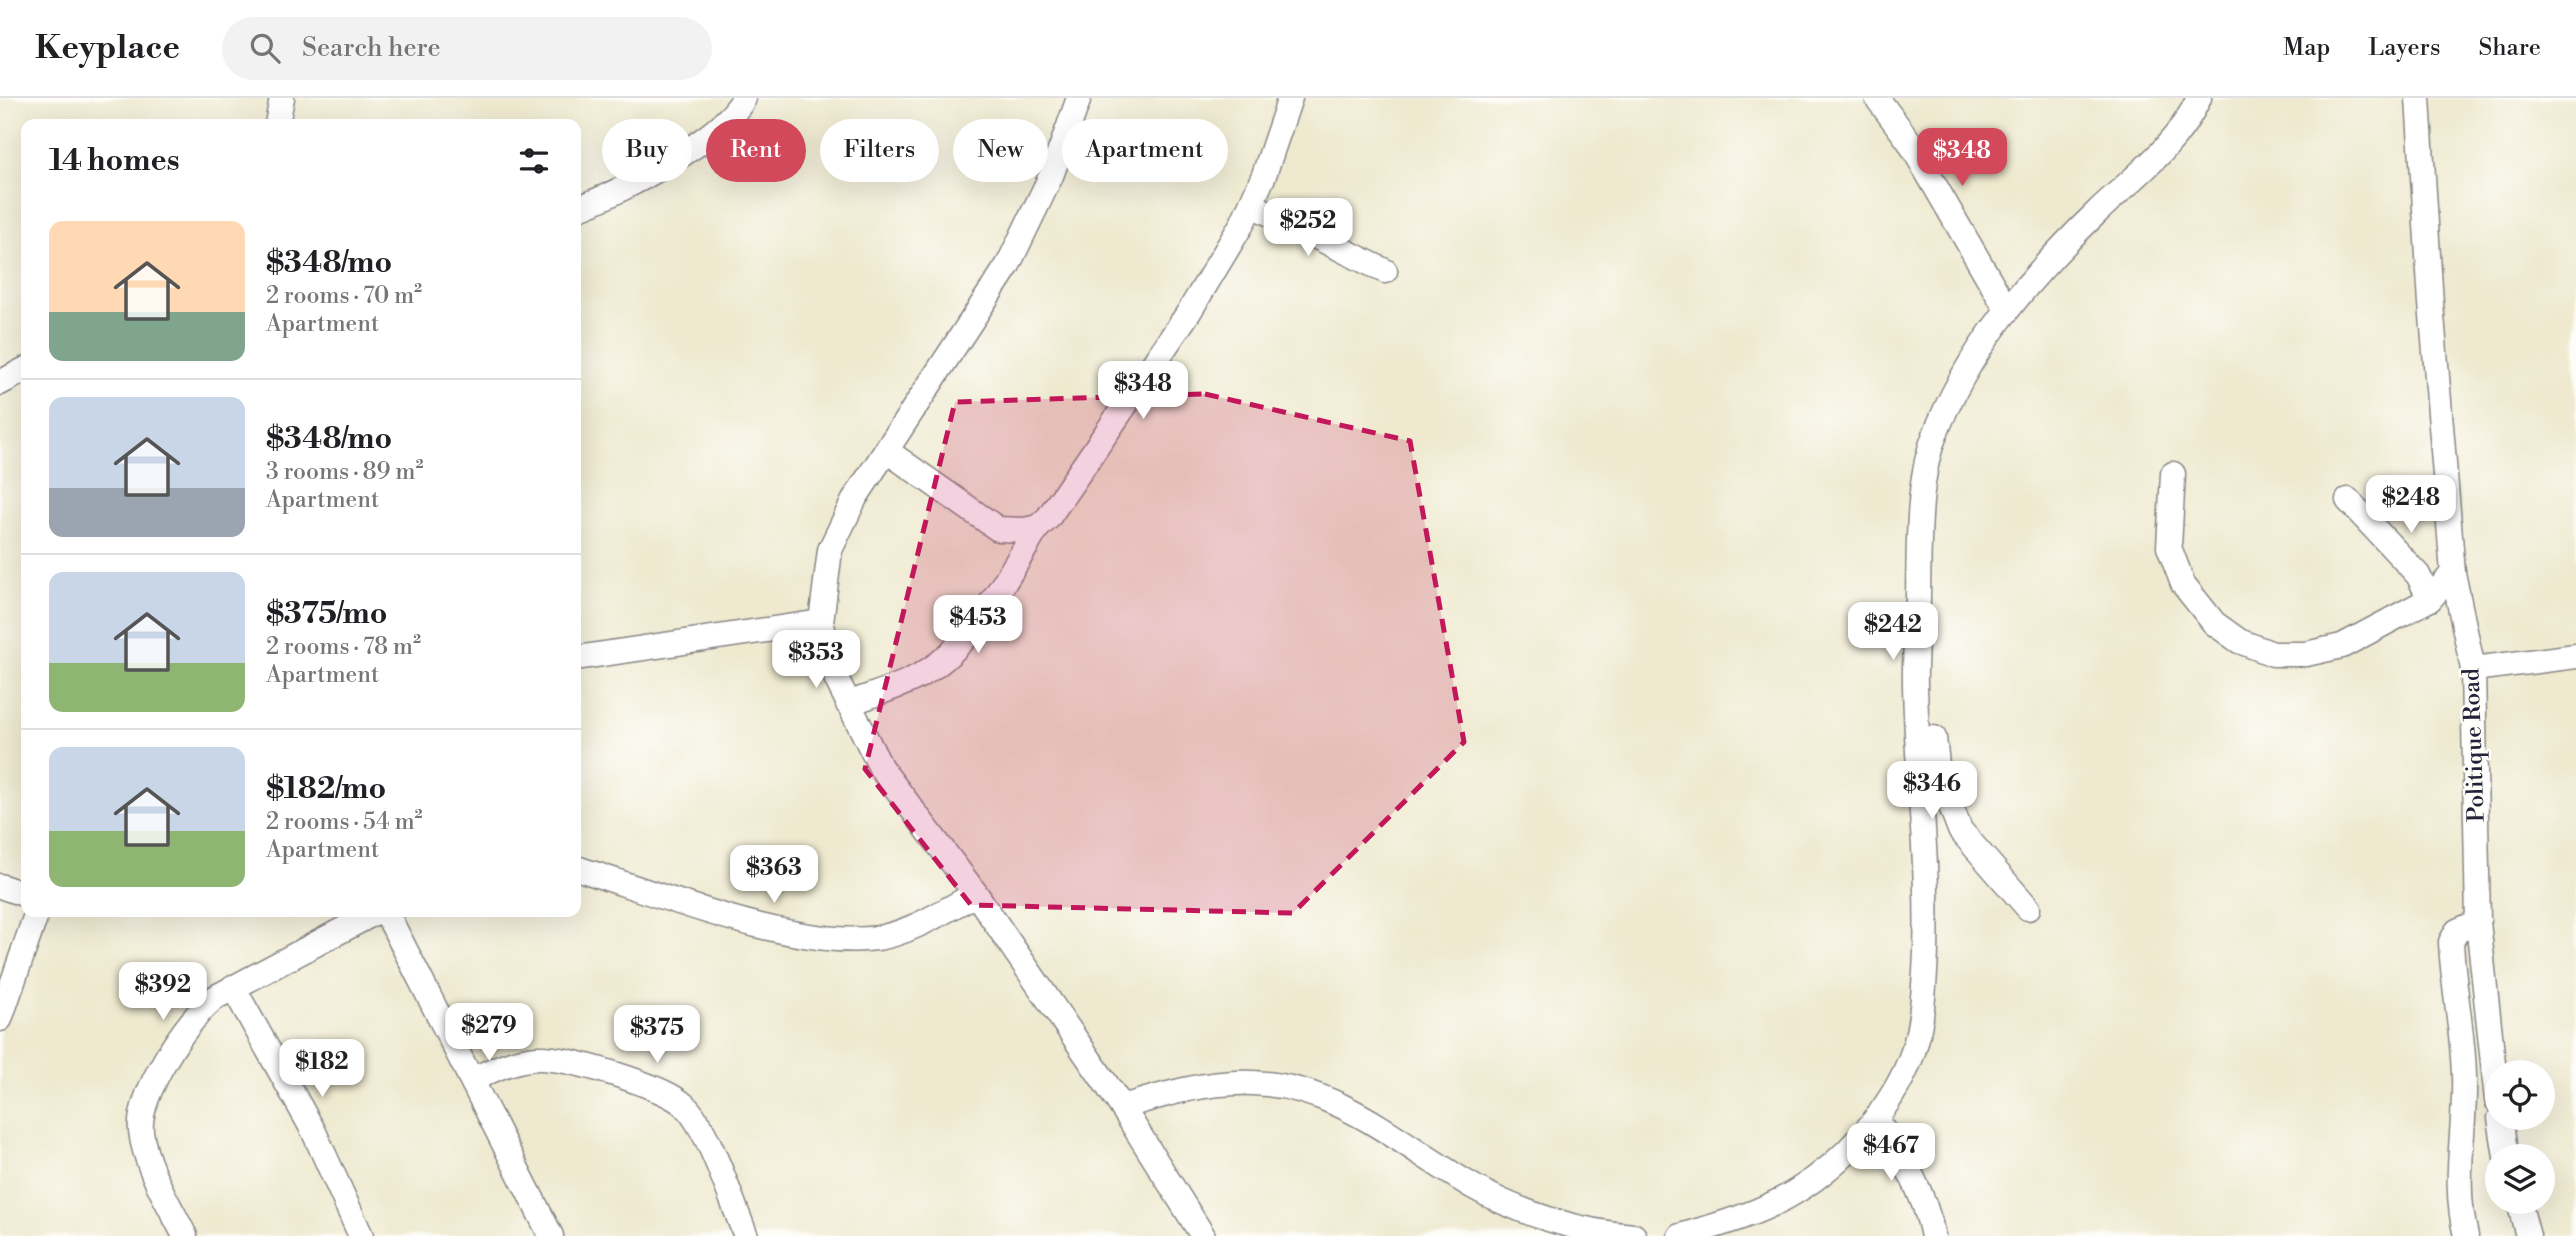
<!DOCTYPE html>
<meta charset="utf-8">
<style>
:root{--surface:#fff;--page:#f2f2f2;--text:#202124;--muted:#757577;--line:#e0e0e0;--accent:#d1495b}
body{margin:0;font-family:"Libre Bodoni",serif;background:var(--page);color:var(--text);height:100vh;display:flex;flex-direction:column;font-size:26px;white-space:nowrap}
*{box-sizing:border-box;margin:0}
p{font-size:23px;color:var(--muted)}
.icon{flex:none;width:38px;height:38px;fill:none;stroke:currentColor;stroke-width:2;stroke-linecap:round;stroke-linejoin:round}
.map{position:relative;flex:1;overflow:hidden}
.side{position:absolute;left:21px;top:21px;width:560px;height:798px;display:flex;flex-direction:column;background:var(--surface);border-radius:14px;box-shadow:0 7px 28px #0002}
.side>*{flex:none}
.guide{position:absolute;left:602px;top:21px;width:665px;height:63px;display:flex;gap:14px}
.controls{position:absolute;left:2485px;top:962px;display:grid;gap:14px}
.controls a{display:grid;place-items:center;width:70px;height:70px;border-radius:50%;background:var(--surface);box-shadow:0 7px 28px #0002;font-size:35px}
.price{position:absolute;translate:-50% -60px;padding:0 16px;border-radius:14px;background:#fff;color:#222;font-size:23px;line-height:46px;filter:drop-shadow(0 2px 4px #0008)}
.price::after{content:'';position:absolute;left:50%;top:42px;width:21px;height:16px;margin-left:-10px;background:inherit;clip-path:polygon(0 0,100% 0,50% 100%)}
.price.active{background:var(--accent);color:#fff}
ul{padding:0;list-style:none}
li{display:flex;align-items:center;gap:21px;height:175px;padding:0 28px}
li+li{border-top:2px solid var(--line)}
li span{display:grid;place-items:center;flex:none;width:196px;height:140px;border-radius:14px;color:#555}
li>.icon{margin-inline-start:auto}
span .icon{width:84px;height:84px;fill:#fffc;stroke-width:1}
li b{font-size:30px}
h2{display:flex;justify-content:space-between;align-items:center;height:84px;padding:0 28px;font-size:30px}
.pill{padding:0 24px;border-radius:32px;background:var(--surface);box-shadow:0 7px 28px #0002;font-size:24px;line-height:63px}
.pill.active{background:var(--accent);color:#fff}
header{display:flex;align-items:center;gap:42px;box-sizing:border-box;height:98px;padding:0 35px;background:var(--surface);border-bottom:2px solid var(--line)}
header strong{font-size:33px}
nav{display:flex;gap:38px;margin-inline-start:auto;font-size:24px}
.search{width:490px;height:63px;background:var(--page);display:flex;align-items:center;gap:18px;box-sizing:border-box;padding:0 24px;border-radius:38px;color:var(--muted);font-size:26px}
.map>svg:first-child{display:block}
.lines{fill:none;stroke-linecap:round;stroke-linejoin:round}
.minor-casing{stroke:#888685;stroke-width:27}
.minor{stroke:#fff;stroke-width:24}
.marked{fill:#c2185b;fill-opacity:0.2;stroke:#c2185b;stroke-width:5;stroke-dasharray:14 9;stroke-linejoin:round}
.labels{text-anchor:middle;dominant-baseline:central;stroke-width:5;stroke-linejoin:round;paint-order:stroke}
.street-label{font-size:23px;fill:#22223b;stroke:#fdfcf7}
</style>
<header>
<strong>Keyplace</strong>
<div class="search"><svg class="icon" aria-label="search" viewBox="0 0 24 24"><circle cx="10" cy="10" r="6"/><path d="M15 15l6 6"/></svg>Search here</div>
<nav><a>Map</a><a>Layers</a><a>Share</a></nav>
</header>
<div class="map">
<svg width="2576" height="1138" viewBox="0 0 2576 1138">
<rect width="100%" height="100%" fill="#fdfcf7"/>
<filter id="ink" filterUnits="userSpaceOnUse"><feTurbulence type="fractalNoise" baseFrequency=".0143" numOctaves="2"/><feDisplacementMap in="SourceGraphic" scale="14" xChannelSelector="R" yChannelSelector="G"/><feConvolveMatrix kernelMatrix="1 2 1 2 8 2 1 2 1" color-interpolation-filters="sRGB"/></filter>
<filter id="wash" filterUnits="userSpaceOnUse"><feTurbulence type="fractalNoise" baseFrequency=".00686" numOctaves="4" result="noise"/><feDisplacementMap in="SourceGraphic" scale="28" xChannelSelector="R" yChannelSelector="G"/><feGaussianBlur stdDeviation="1.57" result="paint"/><feColorMatrix in="noise" values="0 0 0 0 0 0 0 0 0 0 0 0 0 0 0 0 0 1.4 0 .05"/><feComposite in="paint" operator="in"/></filter>
<g filter="url(#wash)">
<rect width="100%" height="100%" fill="#eee9cf"/>
</g>
<g filter="url(#ink)">
<g class="lines">
<defs>
<g id="minor">
<path d="M1079,0L1051,78L1008,167L855,400L830,452L821,524L837,582L881,670L976,796L1122,1009L1203,1138"/>
<path d="M1877,0L1909,43L2007,212"/>
<path d="M2418,0L2431,205L2453,475L2473,571L2478,824L2497,1002"/>
<path d="M277,26L282,0"/>
<path d="M1252,107L1385,173"/>
<path d="M576,111C620,95 723,41 744,0"/>
<path d="M0,285L26,271"/>
<path d="M887,353L998,431L1025,432L1038,429L1048,420L1189,214L1242,126L1264,77L1290,0"/>
<path d="M2173,376L2169,449L2183,486L2214,525L2239,543L2273,556H2306L2342,548L2430,501L2453,475"/>
<path d="M2348,402L2418,477L2430,501"/>
<path d="M576,560L821,524"/>
<path d="M2473,571L2576,558"/>
<path d="M848,606C876,595 908,587 932,570C974,543 1012,471 1038,429"/>
<path d="M1934,640L1938,674L1960,732L2028,810"/>
<path d="M576,770C656,795 796,852 878,840C913,834 945,812 976,796"/>
<path d="M0,788L26,797"/>
<path d="M386,814L551,1138"/>
<path d="M233,889L313,1032L361,1138"/>
<path d="M0,921L37,814"/>
<path d="M472,982C494,971 512,962 537,960C565,958 664,988 684,1007C709,1030 732,1105 746,1138"/>
<path d="M1122,1009C1165,996 1208,983 1253,985C1340,988 1401,1047 1472,1088C1519,1115 1579,1134 1634,1138"/>
<path d="M2500,1020L2506,1059"/>
<path d="M1876,1022C1903,1059 1924,1093 1933,1138"/>
<path d="M2519,1104L2528,1138"/>
<path d="M185,1138C169,1106 145,1069 141,1033C137,997 188,919 216,899L376,814"/>
<path d="M1680,1138C1719,1127 1761,1115 1795,1094C1843,1065 1889,1014 1910,962C1921,935 1923,903 1925,874C1931,778 1917,683 1915,587C1914,558 1918,528 1918,498C1919,452 1917,386 1933,342C1966,253 2028,181 2095,116C2133,79 2176,50 2199,0"/>
<path d="M2466,1138C2452,1082 2466,1034 2464,978C2463,933 2453,889 2451,844L2457,833L2478,824"/>
</g>
</defs>
<use href="#minor" class="minor-casing"/>
<use href="#minor" class="minor"/>
</g>
</g>
<path class="marked" d="M1205,296L1410,343L1464,644L1293,815L971,807L865,671L955,304Z"/>
<g class="labels">
<g class="street-label">
<text transform="translate(2474 647) rotate(-92)">Politique Road</text>
</g>
</g>
</svg>
<div class="controls">
<a><svg class="icon" aria-label="locate" viewBox="0 0 24 24"><circle cx="12" cy="12" r="6"/><path d="M12 2v4M12 18v4M2 12h4M18 12h4"/></svg></a>
<a><svg class="icon" aria-label="layers" viewBox="0 0 24 24"><path d="M12 4l9 5-9 5-9-5zM3 14l9 5 9-5"/></svg></a>
</div>
<b class="price active" style="left:1962px;top:90px">$348</b>
<b class="price" style="left:1308px;top:160px">$252</b>
<b class="price" style="left:1143px;top:323px">$348</b>
<b class="price" style="left:2411px;top:437px">$248</b>
<b class="price" style="left:978px;top:557px">$453</b>
<b class="price" style="left:1893px;top:564px">$242</b>
<b class="price" style="left:816px;top:592px">$353</b>
<b class="price" style="left:1932px;top:723px">$346</b>
<b class="price" style="left:774px;top:807px">$363</b>
<b class="price" style="left:163px;top:924px">$392</b>
<b class="price" style="left:489px;top:965px">$279</b>
<b class="price" style="left:657px;top:967px">$375</b>
<b class="price" style="left:322px;top:1001px">$182</b>
<b class="price" style="left:1891px;top:1085px">$467</b>
<div class="guide">
<a class="pill">Buy</a>
<a class="pill active">Rent</a>
<a class="pill">Filters</a>
<a class="pill">New</a>
<a class="pill">Apartment</a>
</div>
<section class="side">
<h2>14 homes<svg class="icon" aria-label="filters" viewBox="0 0 24 24"><path d="M4 7h16M4 17h16"/><circle cx="9" cy="7" r="2"/><circle cx="15" cy="17" r="2"/></svg></h2>
<ul>
<li><span style="background:linear-gradient(#ffd9b3 65%,#7fa58c 0)"><svg class="icon" aria-label="home" viewBox="0 0 24 24"><path d="M3 11l9-7 9 7M6 9v11h12V9"/></svg></span><div><b>$348/mo</b><p>2 rooms · 70 m²</p><p>Apartment</p></div></li>
<li><span style="background:linear-gradient(#c9d6e8 65%,#9aa5b1 0)"><svg class="icon" aria-label="home" viewBox="0 0 24 24"><path d="M3 11l9-7 9 7M6 9v11h12V9"/></svg></span><div><b>$348/mo</b><p>3 rooms · 89 m²</p><p>Apartment</p></div></li>
<li><span style="background:linear-gradient(#c9d6e8 65%,#8fb573 0)"><svg class="icon" aria-label="home" viewBox="0 0 24 24"><path d="M3 11l9-7 9 7M6 9v11h12V9"/></svg></span><div><b>$375/mo</b><p>2 rooms · 78 m²</p><p>Apartment</p></div></li>
<li><span style="background:linear-gradient(#c9d6e8 60%,#8fb573 0)"><svg class="icon" aria-label="home" viewBox="0 0 24 24"><path d="M3 11l9-7 9 7M6 9v11h12V9"/></svg></span><div><b>$182/mo</b><p>2 rooms · 54 m²</p><p>Apartment</p></div></li>
</ul>
</section>
</div>
